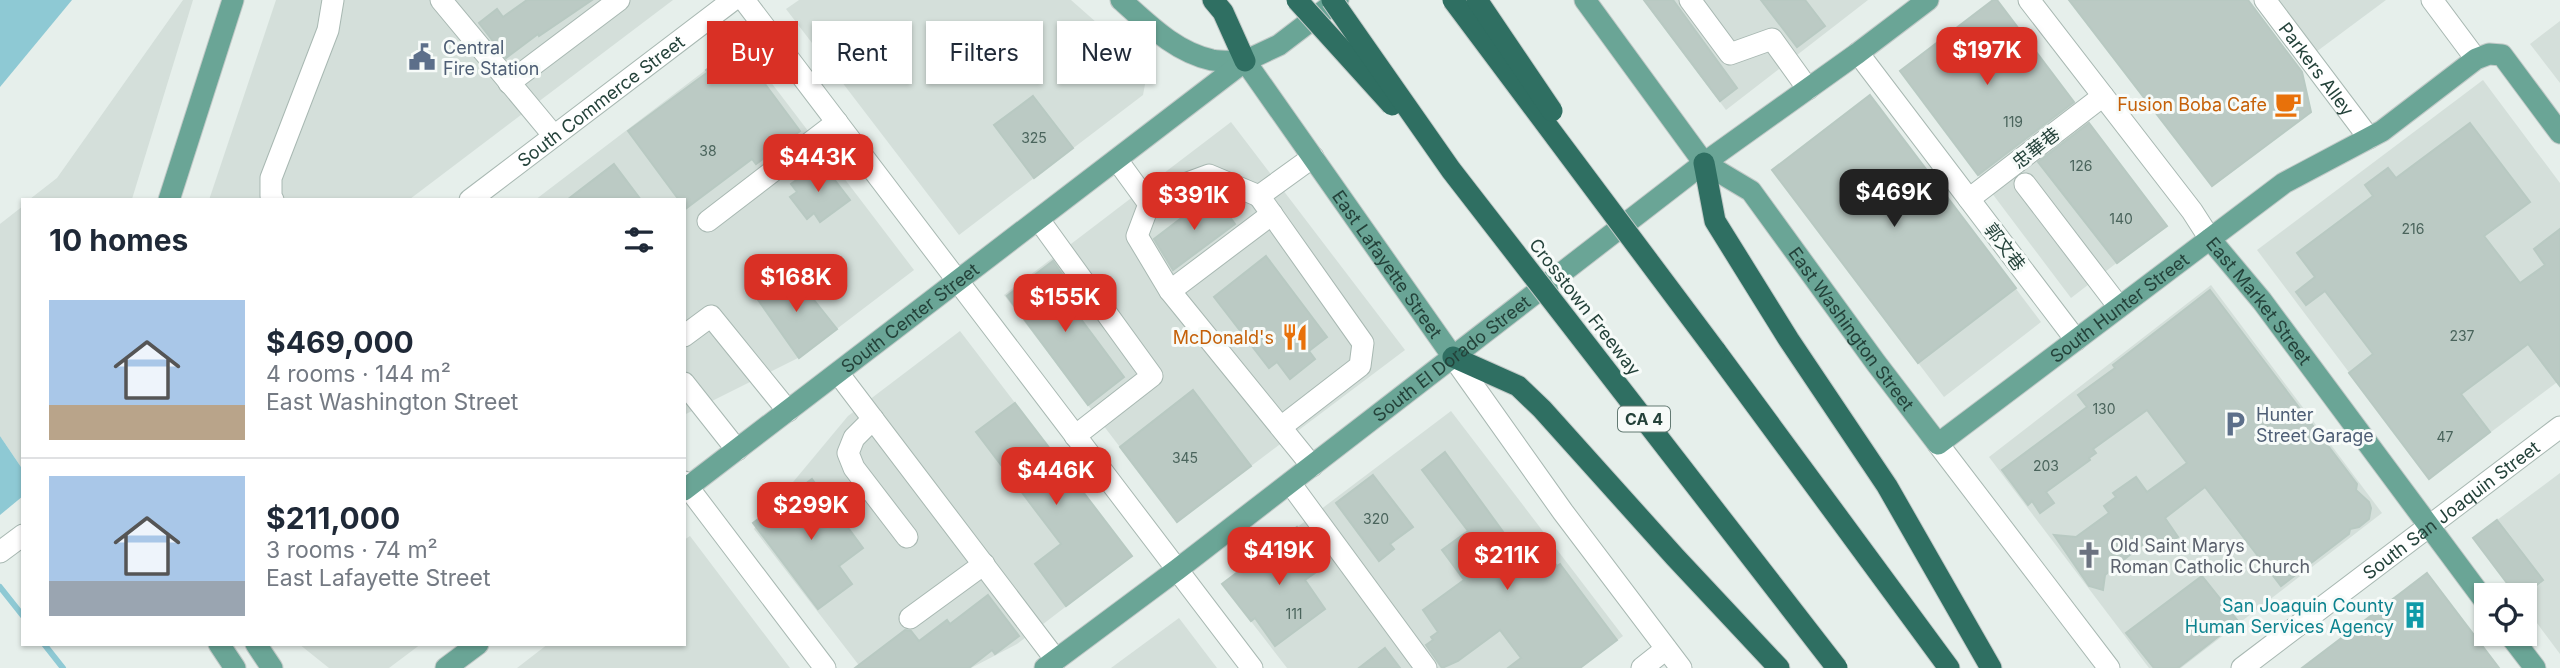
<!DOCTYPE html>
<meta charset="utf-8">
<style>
:root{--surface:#fff;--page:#f2f2f3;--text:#1f2937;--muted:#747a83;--line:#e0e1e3;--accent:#d93025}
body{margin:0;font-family:Inter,"Noto Sans SC",sans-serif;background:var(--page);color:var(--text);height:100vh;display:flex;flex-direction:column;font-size:26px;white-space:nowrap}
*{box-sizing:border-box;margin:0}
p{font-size:23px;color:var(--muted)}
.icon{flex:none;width:38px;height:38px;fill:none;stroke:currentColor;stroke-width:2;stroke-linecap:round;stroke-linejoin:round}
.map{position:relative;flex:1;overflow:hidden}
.sheet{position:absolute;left:21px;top:198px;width:665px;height:448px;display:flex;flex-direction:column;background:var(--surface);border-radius:0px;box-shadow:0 2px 5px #0004}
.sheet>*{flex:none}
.top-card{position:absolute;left:707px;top:21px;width:665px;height:63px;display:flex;gap:14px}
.tools{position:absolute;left:2474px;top:583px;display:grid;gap:14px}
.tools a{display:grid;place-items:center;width:63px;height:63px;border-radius:0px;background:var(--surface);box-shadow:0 2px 5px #0004;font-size:35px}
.price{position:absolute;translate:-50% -60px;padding:0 16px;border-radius:14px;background:var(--accent);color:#fff;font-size:23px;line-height:46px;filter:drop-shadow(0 2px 4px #0008)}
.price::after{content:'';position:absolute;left:50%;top:42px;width:21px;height:16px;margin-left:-10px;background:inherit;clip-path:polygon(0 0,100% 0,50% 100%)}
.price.selected{background:#222;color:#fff}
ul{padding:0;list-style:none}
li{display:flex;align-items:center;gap:21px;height:175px;padding:0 28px}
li+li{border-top:2px solid var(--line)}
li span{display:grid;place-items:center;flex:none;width:196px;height:140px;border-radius:0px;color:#555}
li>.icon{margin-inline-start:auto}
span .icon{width:84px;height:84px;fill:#fffc;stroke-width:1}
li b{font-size:30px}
h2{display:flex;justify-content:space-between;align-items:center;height:84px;padding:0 28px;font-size:30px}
.tag{padding:0 24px;border-radius:0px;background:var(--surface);box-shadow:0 2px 5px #0004;font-size:24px;line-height:63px}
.tag.selected{background:var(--accent);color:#fff}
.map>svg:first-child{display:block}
.built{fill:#d4dfda}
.water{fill:#8ec9d4}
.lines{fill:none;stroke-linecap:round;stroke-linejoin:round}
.stream{stroke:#8ec9d4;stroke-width:6}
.building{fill:#bbcac4;stroke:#b8c9c2;stroke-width:2}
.minor-casing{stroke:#a8b8b2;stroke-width:23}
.major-casing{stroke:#c2cac8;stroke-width:23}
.highway-casing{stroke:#c2cac8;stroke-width:23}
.minor{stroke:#fff;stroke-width:21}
.major{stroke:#6aa596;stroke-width:21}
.highway{stroke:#2f6f62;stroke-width:21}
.highway-bridge-casing{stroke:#c2cac8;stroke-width:23;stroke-linecap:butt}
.highway-bridge{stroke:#2f6f62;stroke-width:21}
.labels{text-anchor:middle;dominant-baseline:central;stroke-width:6;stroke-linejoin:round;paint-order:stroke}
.number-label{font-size:14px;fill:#4a645c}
.shield{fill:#f7fbf9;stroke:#637a73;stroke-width:2}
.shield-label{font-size:16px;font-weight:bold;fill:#24423a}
.service-label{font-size:18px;fill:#4e5e75;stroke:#f7fbf9;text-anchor:start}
.street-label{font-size:18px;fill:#24423a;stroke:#f7fbf9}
.food-label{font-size:18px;fill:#c56008;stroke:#f7fbf9;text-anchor:end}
.worship-label{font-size:18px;fill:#5b616d;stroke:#f7fbf9;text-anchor:start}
.culture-label{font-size:18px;fill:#0d838f;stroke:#f7fbf9;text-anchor:end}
</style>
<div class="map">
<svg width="2560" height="668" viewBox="0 0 2560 668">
<rect width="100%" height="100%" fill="#e6efeb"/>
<g class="built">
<path d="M183,0H193L132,199H30L57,178Z"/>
<path d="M276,0H673L410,199L209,200Z"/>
<path d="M799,0H1071L1148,68L1143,95L959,235L786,9Z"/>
<path d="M1643,0H1868L1726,110Z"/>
<path d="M1993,0H1997L2166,225L2071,298L1900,71Z"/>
<path d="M2278,0H2386L2316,52Z"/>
<path d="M2560,21V83L2530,44Z"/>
<path d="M741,43L914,270L800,357L684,415V200H535Z"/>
<path d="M2483,80L2560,183V380L2429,479L2257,250Z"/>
<path d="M1870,95L2041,322L1944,397L1772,170Z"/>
<path d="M1231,122L1405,350L1177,522L1004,295Z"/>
<path d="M23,206V470L0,436V224Z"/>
<path d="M2211,285L2382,513L2181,668H2149L1989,457Z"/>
<path d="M960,331L1132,556L1017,644L971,668H861L754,529L848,416Z"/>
<path d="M1451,411L1623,636L1581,668H1287L1222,584Z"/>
<path d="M2560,473V654L2525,607V595H2516L2473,538Z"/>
<path d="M690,536L790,668H517L548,644H684V540Z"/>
<path d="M1179,618L1217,668H1111Z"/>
<path d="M299,644H421L389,668H329Z"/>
</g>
<g class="water">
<path d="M0,0H72L0,87Z"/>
<path d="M0,436L23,470V496L0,515Z"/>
</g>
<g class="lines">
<g class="stream">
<path d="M0,587L23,616"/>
<path d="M44,644L63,668"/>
</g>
</g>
<g class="building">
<path d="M527,0H592L539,36L538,34L506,58L479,23L497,9L503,17Z"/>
<path d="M1644,0H1673L1737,88L1720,101Z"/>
<path d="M1761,0H1805L1825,26L1797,47Z"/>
<path d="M1993,0H1997L2074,102L1978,175L1900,71Z"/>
<path d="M2069,0H2248L2302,72L2311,112L2212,186Z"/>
<path d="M737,46L741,52L745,49L763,73L760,76L765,84L800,131L756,164L752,159L684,210V200H679L628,131L708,72L706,70Z"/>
<path d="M1870,95L2016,288L1918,363L1772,170Z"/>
<path d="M1033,96L1073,148L1034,178L994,125Z"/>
<path d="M2089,123L2167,226L2117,263L2038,162Z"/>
<path d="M2470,123L2530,202L2484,236L2520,283L2545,265L2534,249L2560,229V386L2528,344L2461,394L2490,432L2429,479L2349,373L2373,354L2325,291L2306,305L2296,292L2315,277L2297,253L2373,196L2365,185L2388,168L2396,178Z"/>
<path d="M821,162L850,200L820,222L814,213L807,219L790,197L797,192L791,184Z"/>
<path d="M614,164L641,200H567Z"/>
<path d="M1213,194L1235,224L1173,270L1154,239Z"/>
<path d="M1266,256L1327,337L1309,351L1315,359L1290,379L1277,362L1269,368L1214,297Z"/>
<path d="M1053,261L1069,284L1060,291L1124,377L1088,405L1007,296Z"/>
<path d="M791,271L837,329L799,358L756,297Z"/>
<path d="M2210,290L2357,484L2356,490L2369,502L2371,508L2369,519L2359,527L2350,529L2349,534L2281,586L2205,487L2165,518L2178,537L2156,550L2147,541L2105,575L2103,590L2089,586L2054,535L2076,537L2109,513L2104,506L2116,497L2113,493L2136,477L2147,492L2187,463L2147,410L2093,449L2096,453L2089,458L2090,460L2046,492L2054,503L2040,513L2032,501L2028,505L2002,470L2087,407L2078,395L2115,368L2113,365Z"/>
<path d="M1193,390L1251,466L1177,522L1120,447Z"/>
<path d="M1015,403L1132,556L1066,606L1035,564L1061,544L976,432Z"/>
<path d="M1445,452L1520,555L1538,541L1557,566L1560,564L1617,640L1580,668H1508L1521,658L1500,630L1458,661L1442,668L1426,645L1433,640L1431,637L1438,632L1423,610L1464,580L1442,550L1468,531L1422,470Z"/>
<path d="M1373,475L1413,527L1390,544L1394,549L1379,561L1336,503Z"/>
<path d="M812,479L863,548L839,566L852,584L818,609L753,523Z"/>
<path d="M2497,520L2543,580L2524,595H2516L2473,538Z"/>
<path d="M1297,527L1326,565L1305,580L1325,609L1275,646L1255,618L1251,621L1222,584Z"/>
<path d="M2427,573L2499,668H2302L2406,589Z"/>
<path d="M2202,576L2238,621L2178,668H2154L2126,633Z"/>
<path d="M988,595L1019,636L995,654L992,650L969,668H855L905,630L911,631L919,641L947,620L950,624Z"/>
<path d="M1385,648L1400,668H1359Z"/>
</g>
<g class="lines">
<defs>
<g id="minor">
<path d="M441,0L554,136"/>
<path d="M744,0L1252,668"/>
<path d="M1690,0L1730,54L1772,39L1808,89"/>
<path d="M2029,0L2192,211L2210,239"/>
<path id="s1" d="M2265,0L2369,138"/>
<path d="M2432,0L2476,59"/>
<path d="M1858,53L2076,340"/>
<path d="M509,83L619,0"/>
<path d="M1117,160L1149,204L1137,236L1170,291L1312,466"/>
<path d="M2025,184L2119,307"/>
<path d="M1259,196L1363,343L1360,366L1281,427"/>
<path d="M1969,199L2103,96"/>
<path d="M273,200L271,196V178L328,30L333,0"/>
<path id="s2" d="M470,200L733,0"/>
<path d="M1149,204L1171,189L1209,175L1259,196L1313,157"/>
<path d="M1039,220L1152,376L1075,436"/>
<path d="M708,221L837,122"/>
<path d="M1170,291L1272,214"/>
<path d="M684,336L711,316L788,411"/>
<path d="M1453,357L1563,512L1681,668"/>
<path d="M838,373L1056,660"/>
<path d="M684,383L737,450"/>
<path d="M873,419L854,438L848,453L854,468L907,537"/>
<path d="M1938,444L2109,668"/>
<path d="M684,482L825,668"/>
<path d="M1290,483L1426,668"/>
<path d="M0,552L23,535"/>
<path d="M910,618L984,564"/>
<path d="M1642,668L1666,649"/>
<path id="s3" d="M2242,668L2560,427"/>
</g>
<g id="major">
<path d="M1121,0C1148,24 1175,52 1212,60C1223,62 1235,61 1245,61"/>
<path id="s4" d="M1585,0L1704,163L1751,191L1876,363L1938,444L2284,183L2382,131L2476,59L2489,54L2502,55L2560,133"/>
<path id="s5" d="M1245,61L1453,357"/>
<path d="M169,200L233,0"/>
<path id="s6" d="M2210,239L2262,301L2487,604"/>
<path id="s7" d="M684,490L1245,61L1279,45L1338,0"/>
<path d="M2509,634L2535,668"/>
<path d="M219,644L235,668"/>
<path d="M256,644L272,668"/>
<path d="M446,668L478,644"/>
<path id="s8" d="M1045,668L1178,569L1704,163L1858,53L1928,0"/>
</g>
<g id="highway">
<path d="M1213,0L1223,12L1245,61"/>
<path d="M1704,163L1715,221L1789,340L1887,486L1991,668"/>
<path d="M1715,350L1949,668"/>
<path d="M1453,357L1518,386L1542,409L1675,557L1779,668"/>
</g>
</defs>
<use href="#minor" class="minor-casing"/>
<use href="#major" class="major-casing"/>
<use href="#highway" class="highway-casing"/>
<use href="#minor" class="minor"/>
<use href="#major" class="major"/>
<use href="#highway" class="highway"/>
<defs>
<g id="highway-bridge">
<path d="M1297,0L1392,105"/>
<path d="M1332,0L1451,170L1837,668"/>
<path d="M1453,0L1715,350"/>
<path d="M1477,0L1552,111"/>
</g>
</defs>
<use href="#highway-bridge" class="highway-bridge-casing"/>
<use href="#highway-bridge" class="highway-bridge"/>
</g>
<defs>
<symbol id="civic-bare" viewBox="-9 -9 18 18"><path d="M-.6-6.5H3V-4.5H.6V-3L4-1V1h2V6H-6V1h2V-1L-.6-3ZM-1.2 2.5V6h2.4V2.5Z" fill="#5c6f8a" stroke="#f7fbf9" stroke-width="2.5" paint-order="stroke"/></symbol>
<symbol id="cafe-bare" viewBox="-9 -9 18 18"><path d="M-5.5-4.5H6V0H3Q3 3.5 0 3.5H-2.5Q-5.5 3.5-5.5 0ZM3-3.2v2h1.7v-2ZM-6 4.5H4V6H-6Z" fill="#e8710a" stroke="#f7fbf9" stroke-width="2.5" paint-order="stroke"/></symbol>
<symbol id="restaurant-bare" viewBox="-9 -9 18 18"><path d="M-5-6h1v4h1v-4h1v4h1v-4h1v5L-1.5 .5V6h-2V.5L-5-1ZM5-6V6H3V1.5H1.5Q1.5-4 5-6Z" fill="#e8710a" stroke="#f7fbf9" stroke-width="2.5" paint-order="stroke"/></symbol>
<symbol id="parking-bare" viewBox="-9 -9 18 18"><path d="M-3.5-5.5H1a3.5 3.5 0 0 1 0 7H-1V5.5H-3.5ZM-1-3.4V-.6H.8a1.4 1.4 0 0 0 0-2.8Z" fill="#5c6f8a" stroke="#f7fbf9" stroke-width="2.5" paint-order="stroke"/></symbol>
<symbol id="church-bare" viewBox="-9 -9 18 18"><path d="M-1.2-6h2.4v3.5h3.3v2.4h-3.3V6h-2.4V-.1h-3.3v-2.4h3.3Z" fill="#6b7280" stroke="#f7fbf9" stroke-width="2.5" paint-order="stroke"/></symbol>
<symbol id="building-bare" viewBox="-9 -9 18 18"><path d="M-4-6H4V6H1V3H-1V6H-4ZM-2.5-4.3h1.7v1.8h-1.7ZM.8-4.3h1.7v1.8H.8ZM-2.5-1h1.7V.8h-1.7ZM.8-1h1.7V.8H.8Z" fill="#0f9aa8" stroke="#f7fbf9" stroke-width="2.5" paint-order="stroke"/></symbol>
</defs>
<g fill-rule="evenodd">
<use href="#civic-bare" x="403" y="38" width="38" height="38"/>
<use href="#cafe-bare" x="2269" y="85" width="38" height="38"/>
<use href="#restaurant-bare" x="1276" y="318" width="38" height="38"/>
<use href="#parking-bare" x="2216" y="405" width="38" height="38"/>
<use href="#church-bare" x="2070" y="536" width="38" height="38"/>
<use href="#building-bare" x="2396" y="596" width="38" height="38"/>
</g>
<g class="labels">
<g class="number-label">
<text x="2013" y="121">119</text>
<text x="1034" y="137">325</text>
<text x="708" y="150">38</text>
<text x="2081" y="165">126</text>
<text x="2121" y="218">140</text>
<text x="2413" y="228">216</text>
<text x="2462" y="335">237</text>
<text x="2104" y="408">130</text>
<text x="2445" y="436">47</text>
<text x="1185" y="457">345</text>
<text x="2046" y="465">203</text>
<text x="1376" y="518">320</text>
<text x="1294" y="613">111</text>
</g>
<rect class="shield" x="1618" y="406.5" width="52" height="25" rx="5"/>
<g class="shield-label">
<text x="1644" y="419">CA 4</text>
</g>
<g class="service-label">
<text x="443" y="47">Central<tspan x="443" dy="21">Fire Station</tspan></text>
<text x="2256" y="414">Hunter<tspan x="2256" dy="21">Street Garage</tspan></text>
</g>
<g class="street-label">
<text stroke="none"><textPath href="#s1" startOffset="86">Parkers Alley</textPath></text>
<text stroke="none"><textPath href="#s2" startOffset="164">South Commerce Street</textPath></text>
<text transform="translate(2036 148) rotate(-38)">忠華巷</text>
<text transform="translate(2005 247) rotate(53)">郭文巷</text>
<text stroke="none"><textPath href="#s5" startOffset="248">East Lafayette Street</textPath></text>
<text stroke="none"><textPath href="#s6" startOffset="79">East Market Street</textPath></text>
<text transform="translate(1585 307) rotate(52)">Crosstown Freeway</text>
<text stroke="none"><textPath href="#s4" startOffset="798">South Hunter Street</textPath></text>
<text stroke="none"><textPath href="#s7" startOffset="284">South Center Street</textPath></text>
<text stroke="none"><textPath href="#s4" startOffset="427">East Washington Street</textPath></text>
<text stroke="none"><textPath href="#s8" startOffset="511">South El Dorado Street</textPath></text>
<text stroke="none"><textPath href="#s3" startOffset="262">South San Joaquin Street</textPath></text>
</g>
<g class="food-label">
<text x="2267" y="104">Fusion Boba Cafe</text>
<text x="1274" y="337">McDonald's</text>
</g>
<g class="worship-label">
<text x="2110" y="545">Old Saint Marys<tspan x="2110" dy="21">Roman Catholic Church</tspan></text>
</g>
<g class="culture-label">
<text x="2394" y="605">San Joaquin County<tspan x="2394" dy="21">Human Services Agency</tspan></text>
</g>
</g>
</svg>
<div class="tools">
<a><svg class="icon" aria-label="locate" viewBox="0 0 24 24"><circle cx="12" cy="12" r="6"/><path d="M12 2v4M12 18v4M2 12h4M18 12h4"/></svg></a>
</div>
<b class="price" style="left:1987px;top:87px">$197K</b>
<b class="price" style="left:818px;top:194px">$443K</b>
<b class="price selected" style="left:1894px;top:229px">$469K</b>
<b class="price" style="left:1194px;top:232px">$391K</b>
<b class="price" style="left:796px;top:314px">$168K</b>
<b class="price" style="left:1065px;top:334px">$155K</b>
<b class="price" style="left:1056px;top:507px">$446K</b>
<b class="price" style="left:811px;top:542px">$299K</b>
<b class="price" style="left:1279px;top:587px">$419K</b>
<b class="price" style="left:1507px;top:592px">$211K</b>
<div class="top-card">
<a class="tag selected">Buy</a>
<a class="tag">Rent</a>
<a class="tag">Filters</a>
<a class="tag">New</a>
</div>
<section class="sheet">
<h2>10 homes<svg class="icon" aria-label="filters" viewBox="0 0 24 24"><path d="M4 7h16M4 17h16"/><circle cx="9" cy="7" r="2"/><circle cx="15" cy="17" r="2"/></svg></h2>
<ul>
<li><span style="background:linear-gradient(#a9c7e8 75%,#b9a48a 0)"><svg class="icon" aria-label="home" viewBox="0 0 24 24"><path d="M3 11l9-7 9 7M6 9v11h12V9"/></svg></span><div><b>$469,000</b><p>4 rooms · 144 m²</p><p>East Washington Street</p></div></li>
<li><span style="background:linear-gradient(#a9c7e8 75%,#9aa5b1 0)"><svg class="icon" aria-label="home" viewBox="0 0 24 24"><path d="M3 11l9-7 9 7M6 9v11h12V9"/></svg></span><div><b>$211,000</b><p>3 rooms · 74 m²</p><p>East Lafayette Street</p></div></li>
</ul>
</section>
</div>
